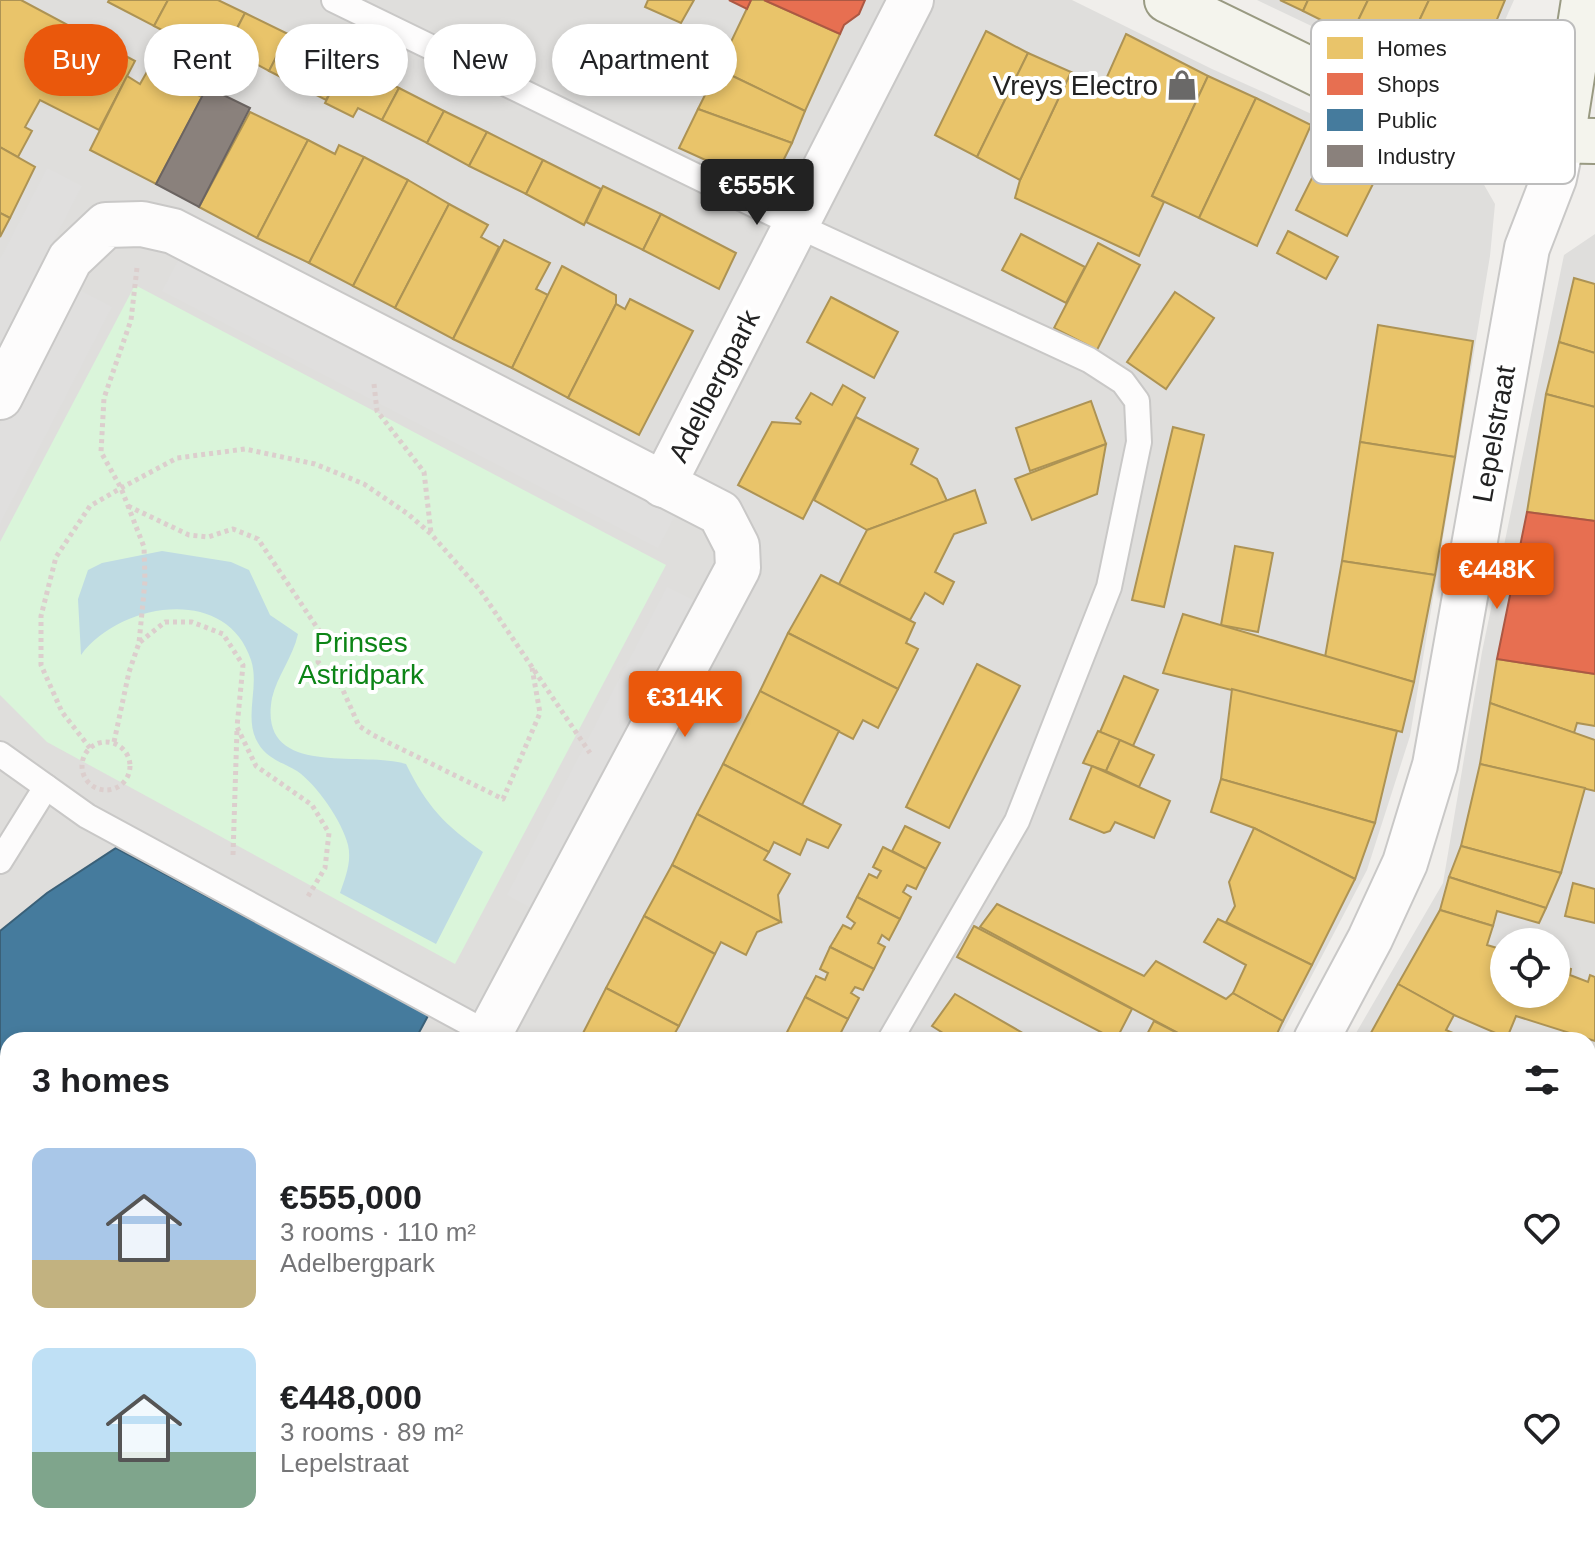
<!DOCTYPE html>
<meta charset="utf-8">
<style>
:root{--surface:#fff;--page:#f2f2f2;--text:#202124;--muted:#757577;--accent:#ea580c}
body{margin:0;font-family:Helvetica,sans-serif;background:var(--page);color:var(--text);height:100vh;display:flex;flex-direction:column;font-size:30px;white-space:nowrap}
*{box-sizing:border-box;margin:0}
p{font-size:26px;color:var(--muted)}
.icon{flex:none;width:44px;height:44px;fill:none;stroke:currentColor;stroke-width:2;stroke-linecap:round;stroke-linejoin:round}
.map{position:relative;flex:1;overflow:hidden}
.panel{position:absolute;left:0px;top:1032px;width:1596px;height:514px;display:flex;flex-direction:column;background:var(--surface);border-radius:24px 24px 0 0;box-shadow:0 4px 12px #0003}
.panel>*{flex:none}
.top-card{position:absolute;left:24px;top:24px;width:800px;height:72px;display:flex;gap:16px}
.tools{position:absolute;left:1490px;top:928px;display:grid;gap:16px}
.tools a{display:grid;place-items:center;width:80px;height:80px;border-radius:50%;background:var(--surface);box-shadow:0 4px 12px #0003;font-size:40px}
.price{position:absolute;translate:-50% -68px;padding:0 18px;border-radius:8px;background:var(--accent);color:#fff;font-size:26px;line-height:52px;filter:drop-shadow(0 2px 4px #0008)}
.price::after{content:'';position:absolute;left:50%;top:48px;width:24px;height:18px;margin-left:-12px;background:inherit;clip-path:polygon(0 0,100% 0,50% 100%)}
.price.on{background:#222;color:#fff}
ul{padding:0;list-style:none}
li{display:flex;align-items:center;gap:24px;height:200px;padding:0 32px}
li span{display:grid;place-items:center;flex:none;width:224px;height:160px;border-radius:16px;color:#555}
li>.icon{margin-inline-start:auto}
span .icon{width:96px;height:96px;fill:#fffc;stroke-width:1}
li b{font-size:34px}
h2{display:flex;justify-content:space-between;align-items:center;height:96px;padding:0 32px;font-size:34px}
.pill{padding:0 28px;border-radius:36px;background:var(--surface);box-shadow:0 4px 12px #0003;font-size:28px;line-height:72px}
.pill.on{background:var(--accent);color:#fff}
.map>svg:first-child{display:block}
.residential{fill:#dfdedc;fill-rule:evenodd}
.park{fill:#daf5da}
.parking{fill:#e0dfde}
.water{fill:#bfdbe3}
.homes{fill:#e9c46a;stroke:#ad9354;stroke-width:2}
.shops{fill:#e76f51;stroke:#ac5843;stroke-width:2}
.public{fill:#457b9d;stroke:#3a6078;stroke-width:2}
.industry{fill:#8a817c;stroke:#6b6461;stroke-width:2}
.lines{fill:none;stroke-linecap:round;stroke-linejoin:round}
.service-casing{stroke:#c9c8c7;stroke-width:28}
.minor-casing{stroke:#c9c8c7;stroke-width:48}
.secondary-casing{stroke:#999a82;stroke-width:48}
.path{stroke:#dccecd;stroke-width:5;stroke-dasharray:4 4;stroke-linecap:butt}
.service{stroke:#fdfcfc;stroke-width:24}
.minor{stroke:#fdfcfc;stroke-width:44}
.secondary{stroke:#f4f4ed;stroke-width:44}
.labels{text-anchor:middle;dominant-baseline:central;stroke-width:8;stroke-linejoin:round;paint-order:stroke}
.poi-label{font-size:28px;fill:#222;stroke:#fff;text-anchor:end}
.street-label{font-size:28px;fill:#222;stroke:#fff}
.park-label{font-size:28px;fill:#0c8416;stroke:#fff}
.key{fill:#fff;stroke:#bdbdbd;stroke-width:2}
.key-label{font-size:22px;fill:#222}
</style>
<div class="map">
<svg width="1595" height="1545" viewBox="0 0 1595 1545">
<rect width="100%" height="100%" fill="#f0eeeb"/>
<g class="residential">
<path d="M0,0H1072L1212,69L1409,158L1467,175L1483,183L1495,204L1490,256L1410,736L1367,870L1278,1040H8V1538H939L932,1545H0Z"/>
<path d="M1257,0H1514L1469,101Z"/>
<path d="M1595,234V1545H1013L1019,1538H1588V1040H1352L1443,883L1482,652L1564,255ZM1504,942H1556V994H1504Z"/>
</g>
<path class="park" d="M135,285L666,565L455,964L47,742L0,695V542Z"/>
<g class="parking">
<path d="M47,168L82,186L0,345V259Z"/>
<path d="M181,255L677,512L658,548L162,291Z"/>
<path d="M72,286L112,307L0,524V425Z"/>
<path d="M667,587L697,602L537,911L507,895Z"/>
</g>
<path class="water" d="M162,551L231,562L249,570L270,615L298,634C293,657 277,676 272,698C257,780 362,750 406,764C427,807 445,825 483,852L436,944L340,893C345,878 352,862 348,845C342,821 317,785 297,771C282,762 267,759 258,743C243,718 260,687 251,660C226,584 119,603 81,655L78,599L88,570L102,563Z"/>
<g class="homes">
<path d="M0,0H21L135,61L99,130L40,100L25,127L32,131L18,157L0,147Z"/>
<path d="M109,0H168L154,26L108,2Z"/>
<path d="M168,0H218L245,13L220,60L154,26Z"/>
<path d="M648,0H694L681,23L645,7Z"/>
<path d="M751,0H764L840,34L805,111L718,69Z"/>
<path d="M1280,0H1308L1303,11Z"/>
<path d="M1308,0H1368L1351,35L1303,11Z"/>
<path d="M1368,0H1429L1401,59L1351,35Z"/>
<path d="M1429,0H1505L1493,29L1495,31L1465,89L1401,59Z"/>
<path d="M245,13L288,34L269,71L227,48Z"/>
<path d="M986,31L1028,53L977,157L935,135Z"/>
<path d="M288,34L346,62L326,100L269,71Z"/>
<path d="M1126,34L1208,76L1152,196L1164,202L1139,256L1015,198L1020,180L1071,72L1103,86Z"/>
<path d="M1028,53L1071,72L1020,180L977,157Z"/>
<path d="M346,62L399,88L382,120L358,108L353,117L325,103Z"/>
<path d="M718,69L805,111L792,143L698,109Z"/>
<path d="M148,70L202,97L156,184L90,150L127,76L140,84Z"/>
<path d="M1208,76L1256,98L1199,218L1152,196Z"/>
<path d="M399,88L444,111L427,143L382,120Z"/>
<path d="M1256,98L1311,125L1257,246L1199,218Z"/>
<path d="M698,109L792,143L769,189L679,148Z"/>
<path d="M444,111L487,132L469,166L427,143Z"/>
<path d="M250,112L308,140L257,238L199,207Z"/>
<path d="M487,132L543,160L526,194L469,166Z"/>
<path d="M308,140L335,154L339,145L364,157L309,263L257,238Z"/>
<path d="M1330,142L1381,168L1347,236L1296,210Z"/>
<path d="M0,147L35,167L10,218L0,213Z"/>
<path d="M364,157L408,180L353,286L309,263Z"/>
<path d="M543,160L601,189L584,225L526,194Z"/>
<path d="M408,180L449,204L395,308L353,286Z"/>
<path d="M603,186L661,214L643,250L586,222Z"/>
<path d="M449,204L488,225L481,237L499,247L453,339L395,308Z"/>
<path d="M0,213L10,218L0,237Z"/>
<path d="M661,214L736,253L719,289L643,250Z"/>
<path d="M1288,231L1338,257L1326,279L1277,253Z"/>
<path d="M1021,234L1085,267L1066,303L1002,270Z"/>
<path d="M504,240L550,263L536,289L548,295L512,368L453,339Z"/>
<path d="M1098,243L1140,265L1097,350L1054,328Z"/>
<path d="M562,266L616,295V304L568,398L512,368Z"/>
<path d="M1574,278L1595,284V353L1559,342Z"/>
<path d="M1175,292L1214,318L1166,389L1127,362Z"/>
<path d="M831,297L898,332L874,378L807,342Z"/>
<path d="M630,299L693,331L639,435L568,398L616,304L625,309Z"/>
<path d="M1378,325L1473,341L1455,457L1360,442Z"/>
<path d="M1559,342L1595,353V407L1546,394Z"/>
<path d="M843,385L865,398L803,519L738,485L772,422L800,424L801,422L796,418L811,393L832,405Z"/>
<path d="M1546,394L1595,407V521L1527,512Z"/>
<path d="M1091,401L1106,444L1030,471L1016,428Z"/>
<path d="M856,417L918,449L911,464L937,479L947,501L867,530L814,500Z"/>
<path d="M1173,427L1204,435L1164,607L1132,600Z"/>
<path d="M1360,442L1455,457L1435,575L1342,561Z"/>
<path d="M1106,444L1097,494L1032,520L1015,479Z"/>
<path d="M975,490L986,523L954,534L935,572L954,582L943,604L925,593L910,620L839,584L867,530Z"/>
<path d="M1235,546L1273,553L1258,632L1221,625Z"/>
<path d="M1342,561L1435,575L1414,682L1325,657Z"/>
<path d="M821,575L915,623L906,643L918,649L898,689L788,633Z"/>
<path d="M1183,614L1414,682L1402,732L1163,673Z"/>
<path d="M788,633L898,689L878,728L863,720L853,739L760,691Z"/>
<path d="M1497,659L1595,674V726L1577,723L1574,733L1490,703Z"/>
<path d="M977,664L1020,686L949,828L906,807Z"/>
<path d="M1124,676L1158,690L1133,746L1100,732Z"/>
<path d="M1232,689L1397,731L1375,823L1221,779Z"/>
<path d="M760,691L839,731L802,805L723,764Z"/>
<path d="M1490,703L1595,740V791L1480,764Z"/>
<path d="M1098,731L1120,740L1106,771L1083,763Z"/>
<path d="M1120,740L1154,755L1139,787L1106,771Z"/>
<path d="M723,764L841,825L828,848L807,839L800,855L774,842L769,852L697,814Z"/>
<path d="M1480,764L1585,788L1561,873L1461,846Z"/>
<path d="M1092,766L1170,801L1154,838L1115,822L1110,831L1104,833L1070,819Z"/>
<path d="M1221,779L1375,823L1355,879L1254,828L1211,812Z"/>
<path d="M697,814L769,852L764,860L790,874L778,895L781,922L672,865Z"/>
<path d="M905,826L940,843L926,869L892,851Z"/>
<path d="M1254,828L1355,879L1312,965L1226,922L1235,906L1229,882Z"/>
<path d="M1461,846L1561,873L1546,908L1449,877Z"/>
<path d="M883,847L926,869L916,889L907,885L903,892L911,897L900,919L857,897L869,874L877,878L881,871L873,867Z"/>
<path d="M672,865L781,922L757,932L746,955L721,942L715,954L644,916Z"/>
<path d="M1449,877L1546,908L1539,923L1497,911L1493,926L1440,910Z"/>
<path d="M1573,883L1595,889V923L1565,916Z"/>
<path d="M857,897L900,919L889,940L882,935L878,943L885,947L874,969L830,947L843,925L851,929L855,923L847,917Z"/>
<path d="M997,904L1144,976L1156,961L1226,999L1233,993L1283,1021L1274,1040H1191L980,927Z"/>
<path d="M1440,910L1493,926L1487,945L1504,950V994H1556V965L1571,969L1570,975L1588,982L1590,975L1595,977V1041L1516,1016L1507,1038L1454,1015L1398,984Z"/>
<path d="M644,916L715,954L679,1026L606,988Z"/>
<path d="M1218,919L1312,965L1283,1021L1233,993L1246,965L1204,942Z"/>
<path d="M974,926L1132,1009L1116,1040L957,957Z"/>
<path d="M830,947L874,969L863,990L855,987L851,993L859,998L848,1019L805,997L816,976L825,980L828,973L820,969Z"/>
<path d="M1398,984L1454,1015L1446,1030L1469,1040H1367Z"/>
<path d="M606,988L679,1026L675,1033L690,1040L580,1039Z"/>
<path d="M955,994L1035,1040H954L932,1026Z"/>
<path d="M805,997L848,1019L837,1040H783Z"/>
<path d="M1154,1021L1191,1040H1144Z"/>
<path d="M1594,1080H1595V1128L1588,1126V1097Z"/>
<path d="M1588,1289L1595,1291V1317L1588,1315Z"/>
<path d="M1588,1352L1595,1354V1389L1588,1387Z"/>
<path d="M300,1538H457L452,1545H307Z"/>
<path d="M738,1538H762L769,1545H731Z"/>
<path d="M762,1538H841L849,1545H769Z"/>
<path d="M851,1538H903L911,1545H859Z"/>
<path d="M903,1538H924L918,1545H911Z"/>
<path d="M1539,1538H1567L1565,1545H1537Z"/>
</g>
<g class="shops">
<path d="M729,0H751L747,9Z"/>
<path d="M764,0H865L859,14L844,25L840,34Z"/>
<path d="M1527,512L1595,521V674L1497,659Z"/>
<path d="M1039,1538H1262L1288,1545H1033Z"/>
</g>
<path class="public" d="M116,848L429,1014L415,1040H8V1342L0,1338V931L47,893Z"/>
<path class="industry" d="M207,87L250,108L199,207L156,184Z"/>
<g class="lines">
<defs>
<g id="service">
<path d="M334,0L796,225L1089,360L1123,382L1137,401L1139,442L1109,587L1017,821L890,1040"/>
<path d="M0,754L87,816L489,1034"/>
<path d="M0,861L46,787"/>
</g>
<g id="minor">
<path d="M0,397L70,259L106,225L142,224L173,231L720,513L737,546L738,568L486,1040"/>
<path d="M663,485L911,0"/>
<path d="M1316,1040L1370,939L1405,863L1435,765L1527,248L1554,178L1562,140"/>
<path d="M261,1538L268,1545"/>
<path d="M199,1545L207,1538"/>
<path d="M964,1545L971,1538"/>
</g>
<g id="secondary">
<path d="M1167,0L1419,123C1477,142 1535,139 1595,141"/>
<path d="M1562,140L1584,0"/>
</g>
</defs>
<use href="#service" class="service-casing"/>
<use href="#minor" class="minor-casing"/>
<use href="#secondary" class="secondary-casing"/>
<g class="path">
<path d="M374,384L377,411L424,472L431,533"/>
<path d="M128,506L189,535L208,537L233,529L258,539L320,632L318,662L342,688L359,726L373,735L503,799L540,713L532,668"/>
<path d="M140,642L165,622H192L223,634L243,665L237,727L256,766L312,805L329,833L325,868L307,898"/>
<circle cx="106" cy="766" r="24"/>
<path d="M114,742L129,672L139,643L145,581L144,547L121,488L101,452L104,398L131,320L137,268"/>
<path d="M90,748L62,712L41,665V616L56,557L90,506L121,488L177,458L245,449L315,464L364,484L408,514L431,534L480,590L590,753"/>
<path d="M233,855L237,729"/>
<path d="M0,1360L8,1366"/>
</g>
<use href="#service" class="service"/>
<use href="#minor" class="minor"/>
<use href="#secondary" class="secondary"/>
</g>
<defs>
<symbol id="shop-bare" viewBox="-9 -9 18 18"><path d="M-5-2.5h2.3a2.7 3.5 0 0 1 5.4 0H5L5.5 6h-11ZM-1.5-2.5h3a1.5 2.3 0 0 0-3 0Z" fill="#6a6968" stroke="#fff" stroke-width="2.5" paint-order="stroke"/></symbol>
</defs>
<g fill-rule="evenodd">
<use href="#shop-bare" x="1160" y="63" width="44" height="44"/>
</g>
<g class="labels">
<g class="poi-label">
<text x="1158" y="85">Vreys Electro</text>
</g>
<g class="street-label">
<text transform="translate(714 386) rotate(-63)">Adelbergpark</text>
<text transform="translate(1494 434) rotate(-80)">Lepelstraat</text>
</g>
<g class="park-label">
<text x="361" y="642">Prinses<tspan x="361" dy="32">Astridpark</tspan></text>
</g>
</g>
<rect x="1311" y="20" width="264" height="164" rx="12" class="key"/>
<rect x="1327" y="37" width="36" height="22" fill="#e9c46a"/>
<rect x="1327" y="73" width="36" height="22" fill="#e76f51"/>
<rect x="1327" y="109" width="36" height="22" fill="#457b9d"/>
<rect x="1327" y="145" width="36" height="22" fill="#8a817c"/>
<g class="key-label">
<text x="1377" y="56">Homes</text>
<text x="1377" y="92">Shops</text>
<text x="1377" y="128">Public</text>
<text x="1377" y="164">Industry</text>
</g>
</svg>
<div class="tools">
<a><svg class="icon" aria-label="locate" viewBox="0 0 24 24"><circle cx="12" cy="12" r="6"/><path d="M12 2v4M12 18v4M2 12h4M18 12h4"/></svg></a>
</div>
<b class="price on" style="left:757px;top:227px">€555K</b>
<b class="price" style="left:1497px;top:611px">€448K</b>
<b class="price" style="left:685px;top:739px">€314K</b>
<div class="top-card">
<a class="pill on">Buy</a>
<a class="pill">Rent</a>
<a class="pill">Filters</a>
<a class="pill">New</a>
<a class="pill">Apartment</a>
</div>
<section class="panel">
<h2>3 homes<svg class="icon" aria-label="filters" viewBox="0 0 24 24"><path d="M4 7h16M4 17h16"/><circle cx="9" cy="7" r="2"/><circle cx="15" cy="17" r="2"/></svg></h2>
<ul>
<li><span style="background:linear-gradient(#a9c7e8 70%,#c2b280 0)"><svg class="icon" aria-label="home" viewBox="0 0 24 24"><path d="M3 11l9-7 9 7M6 9v11h12V9"/></svg></span><div><b>€555,000</b><p>3 rooms · 110 m²</p><p>Adelbergpark</p></div><svg class="icon" aria-label="heart" viewBox="0 0 24 24"><path d="M12 20l-8-8c-3-5 5-10 8-4 3-6 11-1 8 4z"/></svg></li>
<li><span style="background:linear-gradient(#bfe0f5 65%,#7fa58c 0)"><svg class="icon" aria-label="home" viewBox="0 0 24 24"><path d="M3 11l9-7 9 7M6 9v11h12V9"/></svg></span><div><b>€448,000</b><p>3 rooms · 89 m²</p><p>Lepelstraat</p></div><svg class="icon" aria-label="heart" viewBox="0 0 24 24"><path d="M12 20l-8-8c-3-5 5-10 8-4 3-6 11-1 8 4z"/></svg></li>
</ul>
</section>
</div>
